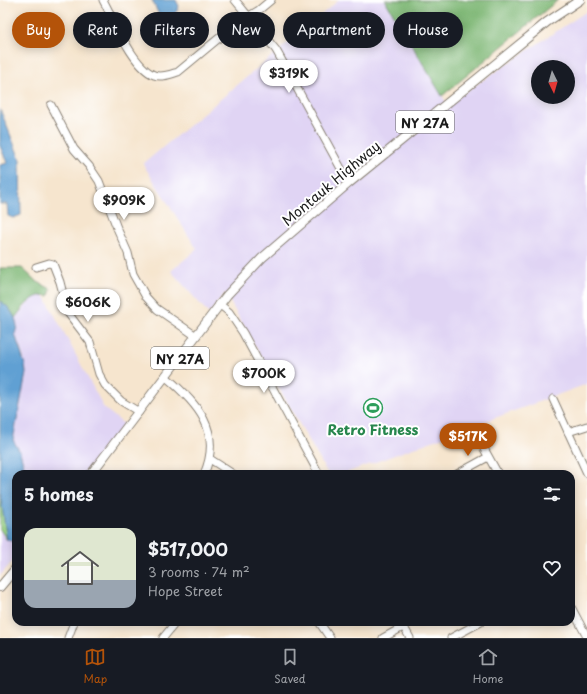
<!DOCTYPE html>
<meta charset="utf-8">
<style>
:root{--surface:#171b24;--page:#242831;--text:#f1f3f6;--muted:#9ea1a6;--line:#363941;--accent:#b45309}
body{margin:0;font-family:"Playpen Sans",sans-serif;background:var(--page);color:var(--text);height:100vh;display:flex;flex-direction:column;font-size:15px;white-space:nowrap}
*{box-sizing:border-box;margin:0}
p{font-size:13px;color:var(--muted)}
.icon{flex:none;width:22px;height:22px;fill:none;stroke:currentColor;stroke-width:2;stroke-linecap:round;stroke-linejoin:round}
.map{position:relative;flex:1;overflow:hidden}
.sheet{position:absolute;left:12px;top:470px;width:563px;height:156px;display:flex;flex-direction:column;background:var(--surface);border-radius:12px;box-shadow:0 2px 10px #0003}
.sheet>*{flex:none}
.hud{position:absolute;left:12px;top:12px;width:563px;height:36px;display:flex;gap:8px}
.needle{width:26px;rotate:175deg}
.controls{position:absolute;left:531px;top:60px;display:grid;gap:8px}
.controls a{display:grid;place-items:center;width:44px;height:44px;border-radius:50%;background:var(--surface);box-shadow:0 2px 10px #0003;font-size:20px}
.price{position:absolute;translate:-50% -34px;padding:0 9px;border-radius:14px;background:#fff;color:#222;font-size:13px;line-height:26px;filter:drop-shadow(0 1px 2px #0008)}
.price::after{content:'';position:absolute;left:50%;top:24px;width:12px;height:9px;margin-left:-6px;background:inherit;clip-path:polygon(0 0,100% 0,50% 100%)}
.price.active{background:var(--accent);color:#fff}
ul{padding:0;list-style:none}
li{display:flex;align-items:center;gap:12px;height:100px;padding:0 12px}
li span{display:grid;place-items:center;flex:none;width:112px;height:80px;border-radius:12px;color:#555}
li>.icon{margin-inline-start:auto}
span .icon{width:48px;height:48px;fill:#fffc;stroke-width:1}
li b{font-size:17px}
h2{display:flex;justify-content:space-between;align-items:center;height:48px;padding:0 12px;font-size:17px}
.chip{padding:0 14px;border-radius:18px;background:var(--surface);box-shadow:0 2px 10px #0003;font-size:14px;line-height:36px}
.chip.active{background:var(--accent);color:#fff}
.tab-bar{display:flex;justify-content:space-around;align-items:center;height:56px;border-top:1px solid var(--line);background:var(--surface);font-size:11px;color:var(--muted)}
.tab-bar a{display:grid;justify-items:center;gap:2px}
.tab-bar .active{color:var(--accent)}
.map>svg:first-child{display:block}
.built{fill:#e0d4f4;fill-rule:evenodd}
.green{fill:#9dd689;stroke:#5c7952}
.forest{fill:#7eb775;stroke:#4d6a48}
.water{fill:#60a0d3;stroke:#3e5e78}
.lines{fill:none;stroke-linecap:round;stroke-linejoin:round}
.minor-casing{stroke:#898075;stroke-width:9}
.major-casing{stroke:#898075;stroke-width:10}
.minor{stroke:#fff;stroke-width:7}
.major{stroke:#fff;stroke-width:8}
.labels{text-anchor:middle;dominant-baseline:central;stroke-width:4;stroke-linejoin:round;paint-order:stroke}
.shield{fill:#fff;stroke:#606060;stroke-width:1}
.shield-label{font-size:13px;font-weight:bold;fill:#1c1c1c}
.street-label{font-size:14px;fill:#1c1c1c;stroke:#fff}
.leisure-label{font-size:14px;font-weight:bold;fill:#27864d;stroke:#fff}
</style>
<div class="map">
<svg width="587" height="638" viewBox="0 0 587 638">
<rect width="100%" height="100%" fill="#fff"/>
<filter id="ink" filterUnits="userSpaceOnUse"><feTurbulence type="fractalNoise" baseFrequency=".025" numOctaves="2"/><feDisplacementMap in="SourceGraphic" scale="8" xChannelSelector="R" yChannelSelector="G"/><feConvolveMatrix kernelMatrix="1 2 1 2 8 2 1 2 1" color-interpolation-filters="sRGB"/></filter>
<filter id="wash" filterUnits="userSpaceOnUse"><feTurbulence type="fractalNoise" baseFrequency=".012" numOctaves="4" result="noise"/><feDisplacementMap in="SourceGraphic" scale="16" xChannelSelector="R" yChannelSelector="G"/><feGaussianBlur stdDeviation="0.9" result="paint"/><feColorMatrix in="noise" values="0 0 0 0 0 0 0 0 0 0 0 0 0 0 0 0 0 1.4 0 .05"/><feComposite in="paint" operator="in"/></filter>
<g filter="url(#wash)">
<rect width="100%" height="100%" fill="#f6e5ce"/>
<g class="built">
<path d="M339,0H385L447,104L587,11V384L343,474H328L225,293L209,314L171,271L197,249L143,164ZM538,67H568V97H538Z"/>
<path d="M44,295L104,408L125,425L84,474H26L20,452L13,440L26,373L23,356L15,334L17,326L15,318L33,298Z"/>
<path d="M0,529L9,541L16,542V557L0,576Z"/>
</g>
<path class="green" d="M0,493L7,540L0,529Z"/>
<g class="forest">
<path d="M385,0H558L442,96Z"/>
<path d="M0,268H22L36,281L51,289L49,296C33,292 23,308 15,318L9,308L0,301Z"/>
</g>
<g class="water">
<path d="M152,0H176L179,6C177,15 169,17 160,17Z"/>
<path d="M0,109L20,159L21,215L13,218L8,216L7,204H0V165L7,163L0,146Z"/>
<path d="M0,301L9,308L15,318L17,326L15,334L25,365L26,373L13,440L20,452L26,474H16V542L7,540L0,493Z"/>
</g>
</g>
<g filter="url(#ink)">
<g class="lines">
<defs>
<g id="minor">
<path d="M103,0C114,20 133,67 154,75C162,78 171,74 178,72L236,24L259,10L271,0"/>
<path d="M235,0L276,50L349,183"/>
<path d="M51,105L74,149L89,166L99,181L117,228L128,253L133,274L146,297L157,309L196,336"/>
<path d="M36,267L49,263L53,264L60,282L68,313L90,342L99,374L105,385L121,401L139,412"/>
<path d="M219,304L229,312L243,333L319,474"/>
<path d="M166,377C197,403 223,431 204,474"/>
<path d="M553,399L587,473"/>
<path d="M568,432L587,426"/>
<path d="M477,436L498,474"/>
<path d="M210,459L233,474"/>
<path d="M457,474L488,457"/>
<path d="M571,607L587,637"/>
<path d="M319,622L330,638"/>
<path d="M401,622L410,638"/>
<path d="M68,638L74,622"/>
<path d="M163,638L176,622"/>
<path d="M383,638L403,627"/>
<path d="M451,638L481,622"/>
</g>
<g id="major">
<path d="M91,474L227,295L262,258L349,183L547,22L580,0"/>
<path d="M0,587L16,568"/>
</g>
</defs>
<use href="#minor" class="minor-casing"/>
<use href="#major" class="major-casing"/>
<use href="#minor" class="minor"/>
<use href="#major" class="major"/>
</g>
</g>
<defs>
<symbol id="stadium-ring" viewBox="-11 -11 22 22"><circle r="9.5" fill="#fff" stroke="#2e9e5b" stroke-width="1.5"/><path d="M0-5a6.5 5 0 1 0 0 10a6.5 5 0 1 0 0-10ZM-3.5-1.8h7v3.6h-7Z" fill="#2e9e5b"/></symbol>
</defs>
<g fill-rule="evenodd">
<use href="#stadium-ring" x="362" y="397" width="22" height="22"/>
</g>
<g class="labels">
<g class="shield">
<rect x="396" y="111" width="58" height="22" rx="3"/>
<rect x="151" y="347" width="58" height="22" rx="3"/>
</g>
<g class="shield-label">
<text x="425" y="122">NY 27A</text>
<text x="180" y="358">NY 27A</text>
</g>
<g class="street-label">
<text transform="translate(331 183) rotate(-40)">Montauk Highway</text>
</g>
<g class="leisure-label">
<text x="373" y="429">Retro Fitness</text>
</g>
</g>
</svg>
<div class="controls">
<a><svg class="needle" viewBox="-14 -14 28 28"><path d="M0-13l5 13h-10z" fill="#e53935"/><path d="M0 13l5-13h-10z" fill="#9ea1a6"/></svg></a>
</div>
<b class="price" style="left:289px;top:94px">$319K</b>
<b class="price" style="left:124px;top:221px">$909K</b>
<b class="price" style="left:88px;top:323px">$606K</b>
<b class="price" style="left:264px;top:394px">$700K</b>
<b class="price active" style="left:468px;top:457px">$517K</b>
<div class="hud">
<a class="chip active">Buy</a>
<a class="chip">Rent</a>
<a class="chip">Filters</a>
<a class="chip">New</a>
<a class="chip">Apartment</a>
<a class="chip">House</a>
</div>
<section class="sheet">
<h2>5 homes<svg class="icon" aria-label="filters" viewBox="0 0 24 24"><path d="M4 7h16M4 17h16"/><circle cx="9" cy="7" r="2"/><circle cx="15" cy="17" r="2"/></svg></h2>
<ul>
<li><span style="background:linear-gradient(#dfe7d0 65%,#9aa5b1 0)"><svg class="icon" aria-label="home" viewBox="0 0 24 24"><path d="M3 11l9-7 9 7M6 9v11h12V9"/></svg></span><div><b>$517,000</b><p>3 rooms · 74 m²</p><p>Hope Street</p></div><svg class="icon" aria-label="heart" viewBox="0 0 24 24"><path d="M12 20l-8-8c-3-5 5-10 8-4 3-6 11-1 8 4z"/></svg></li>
</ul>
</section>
</div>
<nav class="tab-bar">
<a class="active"><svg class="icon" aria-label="map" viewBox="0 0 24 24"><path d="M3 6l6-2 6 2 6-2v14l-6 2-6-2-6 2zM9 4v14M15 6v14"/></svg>Map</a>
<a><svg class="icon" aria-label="saved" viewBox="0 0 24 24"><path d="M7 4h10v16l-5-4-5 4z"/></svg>Saved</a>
<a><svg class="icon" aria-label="home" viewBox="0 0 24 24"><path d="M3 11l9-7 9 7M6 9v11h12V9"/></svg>Home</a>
</nav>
